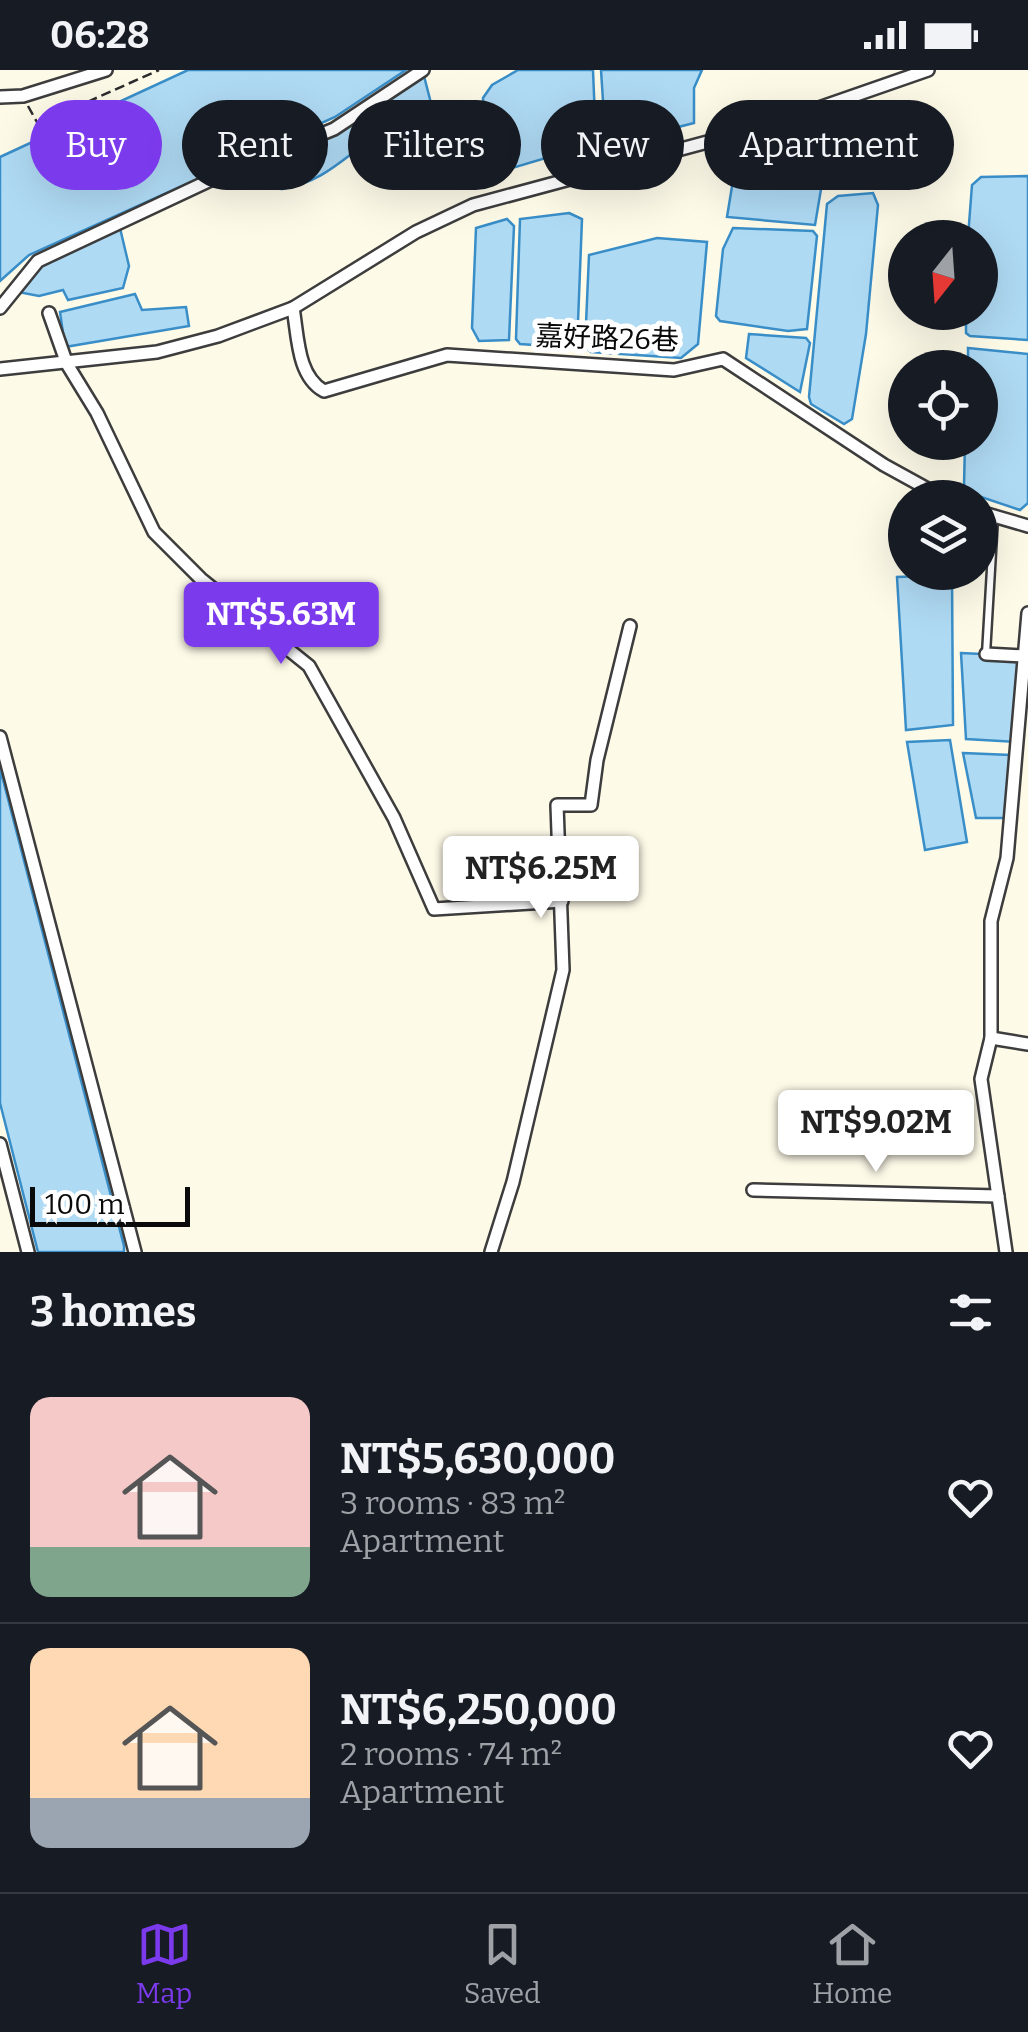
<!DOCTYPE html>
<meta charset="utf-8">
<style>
:root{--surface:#171b24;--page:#20242c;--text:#f1f3f6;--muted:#9ea1a6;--line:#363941;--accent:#7c3aed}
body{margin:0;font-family:Bitter,"Noto Sans TC",serif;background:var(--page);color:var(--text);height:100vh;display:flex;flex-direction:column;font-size:38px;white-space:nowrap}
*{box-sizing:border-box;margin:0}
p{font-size:32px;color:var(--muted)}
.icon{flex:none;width:55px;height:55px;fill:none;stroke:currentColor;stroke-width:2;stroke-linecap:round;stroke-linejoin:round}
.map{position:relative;height:1182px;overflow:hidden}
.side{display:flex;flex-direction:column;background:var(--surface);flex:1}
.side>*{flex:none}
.top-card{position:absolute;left:30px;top:30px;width:970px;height:90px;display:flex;gap:20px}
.needle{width:65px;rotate:197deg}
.controls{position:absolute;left:888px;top:150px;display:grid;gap:20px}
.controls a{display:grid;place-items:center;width:110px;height:110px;border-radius:50%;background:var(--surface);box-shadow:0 10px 40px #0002;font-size:50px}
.scale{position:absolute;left:30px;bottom:25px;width:160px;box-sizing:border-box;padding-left:10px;border:5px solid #0a0a0a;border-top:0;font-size:28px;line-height:35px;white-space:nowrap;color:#0a0a0a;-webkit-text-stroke:8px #fff;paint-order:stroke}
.price{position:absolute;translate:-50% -85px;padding:0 22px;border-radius:10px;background:#fff;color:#222;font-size:32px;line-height:65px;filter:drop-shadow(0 2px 5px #0008)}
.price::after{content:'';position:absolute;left:50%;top:60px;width:30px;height:22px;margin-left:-15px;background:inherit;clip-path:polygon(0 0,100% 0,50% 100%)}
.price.active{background:var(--accent);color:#fff}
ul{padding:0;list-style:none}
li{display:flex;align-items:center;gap:30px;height:250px;padding:0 30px}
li+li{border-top:2px solid var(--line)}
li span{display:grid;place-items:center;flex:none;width:280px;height:200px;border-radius:20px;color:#555}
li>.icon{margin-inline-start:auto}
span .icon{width:120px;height:120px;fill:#fffc;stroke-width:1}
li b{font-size:42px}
h2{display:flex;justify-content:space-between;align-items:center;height:120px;padding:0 30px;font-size:42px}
.pill{padding:0 35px;border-radius:45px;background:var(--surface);box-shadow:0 10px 40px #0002;font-size:35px;line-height:90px}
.pill.active{background:var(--accent);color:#fff}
.status{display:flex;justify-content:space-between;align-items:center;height:70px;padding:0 50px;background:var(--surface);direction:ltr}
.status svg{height:28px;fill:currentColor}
.dock{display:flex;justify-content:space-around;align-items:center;height:140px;border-top:2px solid var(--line);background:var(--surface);font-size:28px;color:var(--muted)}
.dock a{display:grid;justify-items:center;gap:5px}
.dock .active{color:var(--accent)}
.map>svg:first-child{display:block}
.water{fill:#afdaf4;stroke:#398ec8;stroke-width:2.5}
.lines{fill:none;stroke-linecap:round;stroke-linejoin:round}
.service-casing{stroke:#3d3d3d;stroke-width:11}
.minor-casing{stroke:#3d3d3d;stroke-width:16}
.path{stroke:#2c2c2c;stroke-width:2.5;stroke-dasharray:10 5;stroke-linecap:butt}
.service{stroke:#fff;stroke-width:6}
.minor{stroke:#fff;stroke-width:11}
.labels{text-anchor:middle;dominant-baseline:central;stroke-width:10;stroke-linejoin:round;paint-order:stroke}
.street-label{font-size:28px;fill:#0a0a0a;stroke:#fff}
</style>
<div class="status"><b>06:28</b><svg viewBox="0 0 49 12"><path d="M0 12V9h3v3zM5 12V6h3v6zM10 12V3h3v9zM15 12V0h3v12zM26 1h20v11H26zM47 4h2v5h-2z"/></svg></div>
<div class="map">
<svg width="1028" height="1182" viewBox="0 0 1028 1182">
<rect width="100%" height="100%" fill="#fefae8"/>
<g class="water">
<path d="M188,0H406L335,47L29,185L0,211V87Z"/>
<path d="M518,0H593L596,73L489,105L484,100L483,28L492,15Z"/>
<path d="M601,0H702L694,18V53L616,73L605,62Z"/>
<path d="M424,6L433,41C415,51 393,54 376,66C343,88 324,112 282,119L278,87Z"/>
<path d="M884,37L878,112L859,116L852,110L853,46Z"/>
<path d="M832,54L815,155L727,147L738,80Z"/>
<path d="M1028,106V270L970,266L966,263V243L980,242V168L968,167L972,115L981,107Z"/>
<path d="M873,123L878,135L866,264L852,349L844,354L811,334L809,327L827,134L838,126Z"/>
<path d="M569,143L582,149L577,278L520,274L516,269L520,149Z"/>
<path d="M507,149L514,156L509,270L479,271L472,258L476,158Z"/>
<path d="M120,158L129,196L123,218L68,230L63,220L39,226L18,222L43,194Z"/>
<path d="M733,158L813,161L817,166L807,259L788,261L720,251L716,246L723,179Z"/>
<path d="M657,168L707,172L698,274L681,288L591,282L585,277L589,185Z"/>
<path d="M135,224L142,240L186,237L189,256L65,277L60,242Z"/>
<path d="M749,264L806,268L810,273L800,322L746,288Z"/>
<path d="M968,278L1028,284V433L1020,440L972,424L964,415L965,373L980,372V298L968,297Z"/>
<path d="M952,505L953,655L906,660L897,507Z"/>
<path d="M961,583L1024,586L1017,672L966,669Z"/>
<path d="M950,670L967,772L925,780L907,672Z"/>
<path d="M963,683L1010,685L1005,748H976Z"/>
<path d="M0,698L124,1176V1182H38L0,1033Z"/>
</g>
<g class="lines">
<defs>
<path id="service" d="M986,584L994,448"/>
<g id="minor">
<path d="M0,27L23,26L106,0"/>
<path d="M0,238L38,191L217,107L334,59L423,0"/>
<path d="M293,238C298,266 297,306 324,321L447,285L674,300L723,289L884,395L944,428"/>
<path d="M49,243L67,294L97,343L154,462L201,509L309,596L394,748L434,839L562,831"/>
<path d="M0,299L157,282L218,266L293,238L416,162L473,135L767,56L928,0"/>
<path d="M980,442L1028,456"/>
<path d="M986,584L1024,586"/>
<path d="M0,667L135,1182"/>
<path d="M991,968L1028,974"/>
<path d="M0,1074L28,1182"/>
<path d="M753,1120L998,1126"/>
<path d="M491,1182L513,1112L563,900L557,735H591L597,690L630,556"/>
<path d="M1006,1182L981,1009L991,968V851L1007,788L1028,543"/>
</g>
</defs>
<use href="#service" class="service-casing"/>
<use href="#minor" class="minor-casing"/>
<path class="path" d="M28,36L38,54L159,0"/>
<use href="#service" class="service"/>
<use href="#minor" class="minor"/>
</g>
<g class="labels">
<g class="street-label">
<text transform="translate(607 268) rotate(2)">嘉好路26巷</text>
</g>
</g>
</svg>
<div class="controls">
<a><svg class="needle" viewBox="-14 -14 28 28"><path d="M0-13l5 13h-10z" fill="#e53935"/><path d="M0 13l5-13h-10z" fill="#9ea1a6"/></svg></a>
<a><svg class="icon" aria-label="locate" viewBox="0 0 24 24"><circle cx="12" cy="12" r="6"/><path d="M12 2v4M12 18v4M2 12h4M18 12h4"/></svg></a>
<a><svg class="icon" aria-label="layers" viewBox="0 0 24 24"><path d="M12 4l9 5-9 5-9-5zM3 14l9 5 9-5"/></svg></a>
</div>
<div class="scale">100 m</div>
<b class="price active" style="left:281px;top:597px">NT$5.63M</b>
<b class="price" style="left:541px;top:851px">NT$6.25M</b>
<b class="price" style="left:876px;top:1105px">NT$9.02M</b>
<div class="top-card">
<a class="pill active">Buy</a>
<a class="pill">Rent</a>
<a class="pill">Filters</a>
<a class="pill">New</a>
<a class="pill">Apartment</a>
</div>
</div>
<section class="side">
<h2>3 homes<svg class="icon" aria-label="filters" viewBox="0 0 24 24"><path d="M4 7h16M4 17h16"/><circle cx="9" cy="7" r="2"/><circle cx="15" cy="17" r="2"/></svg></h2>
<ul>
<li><span style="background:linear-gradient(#f6c9c9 75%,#7fa58c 0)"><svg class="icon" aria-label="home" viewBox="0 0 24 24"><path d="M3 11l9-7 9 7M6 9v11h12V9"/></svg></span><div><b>NT$5,630,000</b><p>3 rooms · 83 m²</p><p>Apartment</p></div><svg class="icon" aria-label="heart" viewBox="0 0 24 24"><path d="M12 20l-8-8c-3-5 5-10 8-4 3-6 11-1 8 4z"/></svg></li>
<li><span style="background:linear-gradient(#ffd9b3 75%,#9aa5b1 0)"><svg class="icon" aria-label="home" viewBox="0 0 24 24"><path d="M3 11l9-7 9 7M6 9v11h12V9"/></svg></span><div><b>NT$6,250,000</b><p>2 rooms · 74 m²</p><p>Apartment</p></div><svg class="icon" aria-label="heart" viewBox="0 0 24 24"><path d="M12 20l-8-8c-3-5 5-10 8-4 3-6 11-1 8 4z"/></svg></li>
</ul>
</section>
<nav class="dock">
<a class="active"><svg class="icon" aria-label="map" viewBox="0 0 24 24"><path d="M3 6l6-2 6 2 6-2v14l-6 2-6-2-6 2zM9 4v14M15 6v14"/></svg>Map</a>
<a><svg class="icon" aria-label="saved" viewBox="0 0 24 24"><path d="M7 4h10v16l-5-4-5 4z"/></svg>Saved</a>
<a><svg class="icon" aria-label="home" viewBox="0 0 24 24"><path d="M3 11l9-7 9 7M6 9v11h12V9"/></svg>Home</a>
</nav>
